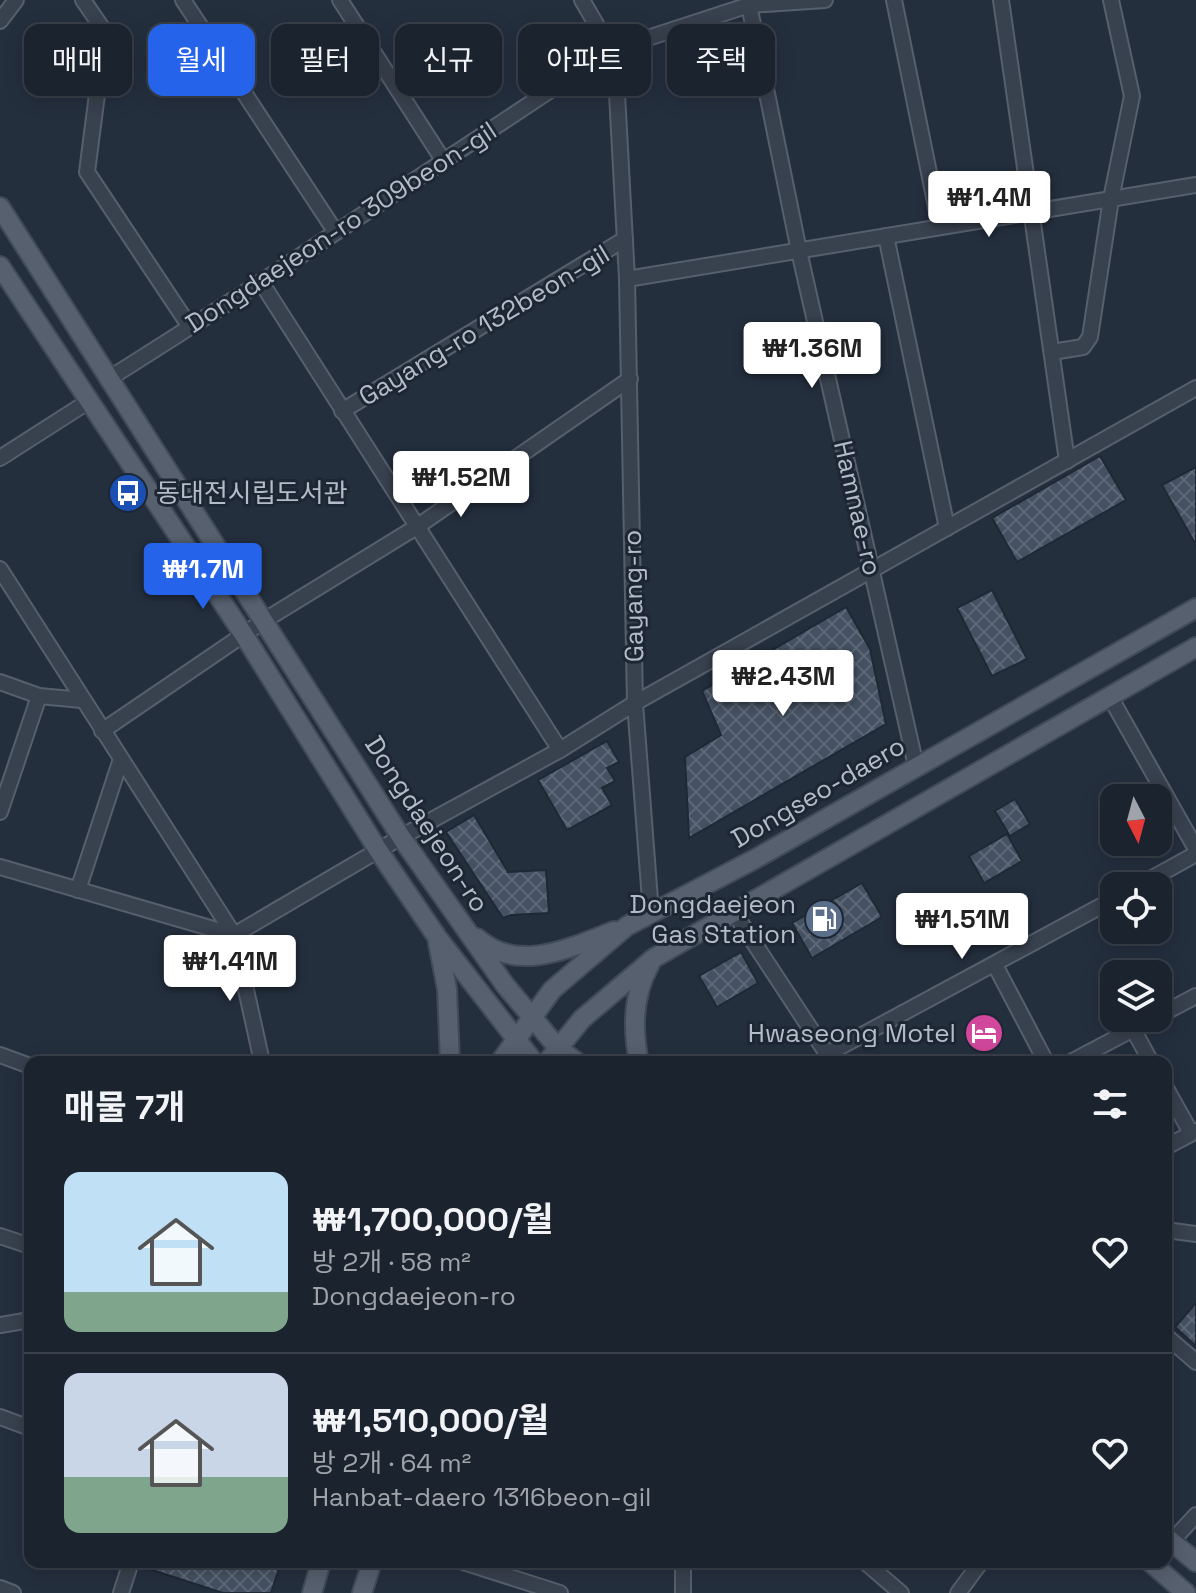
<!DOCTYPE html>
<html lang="ko">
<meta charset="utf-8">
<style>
:root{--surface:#1b232e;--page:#282f3a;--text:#f1f3f6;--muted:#a0a4aa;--line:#39404a;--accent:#2563eb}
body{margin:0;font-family:"Space Grotesk","Noto Sans KR",sans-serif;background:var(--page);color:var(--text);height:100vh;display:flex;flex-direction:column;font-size:30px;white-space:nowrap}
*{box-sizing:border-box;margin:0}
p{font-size:26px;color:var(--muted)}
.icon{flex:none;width:44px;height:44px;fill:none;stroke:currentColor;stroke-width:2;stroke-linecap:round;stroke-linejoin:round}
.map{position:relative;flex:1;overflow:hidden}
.sheet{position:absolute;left:24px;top:1056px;width:1148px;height:512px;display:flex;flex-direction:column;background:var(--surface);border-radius:16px;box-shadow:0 4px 20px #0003,0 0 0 2px var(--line)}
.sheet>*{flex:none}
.top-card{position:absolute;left:24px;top:24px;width:1148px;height:72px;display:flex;gap:16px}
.needle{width:52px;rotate:174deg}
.controls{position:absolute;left:1100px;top:784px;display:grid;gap:16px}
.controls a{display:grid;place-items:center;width:72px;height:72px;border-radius:16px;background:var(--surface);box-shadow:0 4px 20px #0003,0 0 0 2px var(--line);font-size:40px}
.price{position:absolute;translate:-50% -68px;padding:0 18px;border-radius:8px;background:#fff;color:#222;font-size:26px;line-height:52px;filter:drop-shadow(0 2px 4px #0008)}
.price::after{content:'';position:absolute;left:50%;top:48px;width:24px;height:18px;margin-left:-12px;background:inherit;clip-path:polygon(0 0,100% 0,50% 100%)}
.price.on{background:var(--accent);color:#fff}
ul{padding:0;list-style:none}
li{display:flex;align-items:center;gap:24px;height:200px;padding:0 40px}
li+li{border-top:2px solid var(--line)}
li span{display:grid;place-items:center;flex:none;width:224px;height:160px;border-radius:16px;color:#555}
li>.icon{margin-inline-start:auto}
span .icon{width:96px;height:96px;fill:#fffc;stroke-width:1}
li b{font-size:34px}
h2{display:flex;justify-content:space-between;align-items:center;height:96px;padding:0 40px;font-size:34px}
.chip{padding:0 28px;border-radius:16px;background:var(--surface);box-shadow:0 4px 20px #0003,0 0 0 2px var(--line);font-size:28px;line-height:72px}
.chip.on{background:var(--accent);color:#fff}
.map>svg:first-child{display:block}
.building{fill:url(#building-cross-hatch);stroke:#1f2835;stroke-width:2}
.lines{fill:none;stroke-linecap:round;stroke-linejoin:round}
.minor-casing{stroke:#565f6c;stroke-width:18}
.major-casing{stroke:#414a57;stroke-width:22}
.minor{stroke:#38414e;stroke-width:14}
.major{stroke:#56606e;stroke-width:18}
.labels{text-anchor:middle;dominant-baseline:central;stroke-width:6;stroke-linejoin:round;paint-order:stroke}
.street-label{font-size:26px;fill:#b4bcc9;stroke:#1d2633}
.poi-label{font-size:26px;fill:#b4bcc9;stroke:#1d2633;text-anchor:end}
</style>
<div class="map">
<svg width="1196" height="1593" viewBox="0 0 1196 1593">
<defs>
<pattern id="building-cross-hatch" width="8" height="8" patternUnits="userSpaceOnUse" patternTransform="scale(2)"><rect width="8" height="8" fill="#455162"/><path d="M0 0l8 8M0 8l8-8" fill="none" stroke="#5d6877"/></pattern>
</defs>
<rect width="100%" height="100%" fill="#242f3e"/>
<g class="building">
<path d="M1100,456L1126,500L1017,562L992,518Z"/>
<path d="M1196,467V545L1162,485Z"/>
<path d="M992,590L1027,659L992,676L957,608Z"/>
<path d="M846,607L870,649L886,724L689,838L685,757L721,735L702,691Z"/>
<path d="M607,741L619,762L607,768L615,781L602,788L612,805L567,830L538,780Z"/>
<path d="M1015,799L1030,824L1010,836L995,811Z"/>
<path d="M474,815L508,872L546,870L549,913L511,915L503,918L446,832Z"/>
<path d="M1007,834L1022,861L984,883L969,856Z"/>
<path d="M862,883L882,917L812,958L792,923Z"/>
<path d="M741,952L758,983L717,1007L699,976Z"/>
<path d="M1196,1303V1346L1175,1327Z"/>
<path d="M141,1562H281L271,1593H223L140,1566Z"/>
</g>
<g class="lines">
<defs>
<g id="minor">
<path d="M83,0L105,32L87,172L190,327"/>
<path d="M183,0L335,231"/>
<path d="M340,0L443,160"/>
<path d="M582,0L611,50L616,75L627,279L635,703L651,913"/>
<path d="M748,0L799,251L916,766"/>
<path d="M894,0L940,227"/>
<path d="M1001,0L1067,461"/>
<path d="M0,21L16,0"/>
<path d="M886,236L947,528"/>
<path d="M627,279L1196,185"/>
<path d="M261,282L560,750"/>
<path d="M1052,352L1083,347L1090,337L1111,199L1132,96L1111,0"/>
<path d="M110,378L261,282L611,50L749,5L825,0"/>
<path d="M342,411L625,239"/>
<path d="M0,458L89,401"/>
<path d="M0,569L234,935L262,1062"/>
<path d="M0,682L39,696L82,700"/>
<path d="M1109,695L1196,849"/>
<path d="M102,731L265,620L418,526L630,379"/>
<path d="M0,812L39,696"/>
<path d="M0,867L234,935L401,837L560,750L635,703L1196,388"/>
<path d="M1138,886L1196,854"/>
<path d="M78,890L121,759"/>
<path d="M733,911L827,1054L837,1062"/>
<path d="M995,965L1046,1062"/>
<path d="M1158,1016L1196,996"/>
<path d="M1133,1029L1151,1062"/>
<path d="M0,1055L30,1066"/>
<path d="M821,1062L827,1054L1114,899"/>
<path d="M1071,1062L1154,1018"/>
<path d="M1166,1088L1191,1133"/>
<path d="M1166,1147L1196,1131"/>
<path d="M1166,1230L1196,1234"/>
<path d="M0,1236L30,1246"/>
<path d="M0,1325L30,1320"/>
<path d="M1166,1336L1196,1362"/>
<path d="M0,1417L30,1428"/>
<path d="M1171,1542L1196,1515"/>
<path d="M463,1562L560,1593"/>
<path d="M683,1562V1593"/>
<path d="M865,1562L901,1593"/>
<path d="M0,1588L13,1593"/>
<path d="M121,1593L131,1562"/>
<path d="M958,1593L981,1562"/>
</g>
<g id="major">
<path d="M0,207L401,837L505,985L558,1048L577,1062"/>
<path d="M0,266L244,635L378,850L437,937L534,1062"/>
<path d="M477,938C517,974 570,948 614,931"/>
<path d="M438,943L447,989L450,1062"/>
<path d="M500,1062L552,990L627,926L755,859L1196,608"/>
<path d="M547,1062L582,1019L654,958L1196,647"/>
<path d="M639,1062C632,1028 633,994 650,964"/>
<path d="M1166,1537L1196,1562"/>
<path d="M1150,1562L1186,1593"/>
<path d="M312,1593L321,1562"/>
<path d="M362,1593L372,1562"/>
</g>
</defs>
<use href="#minor" class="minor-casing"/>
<use href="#major" class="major-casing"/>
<use href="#minor" class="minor"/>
<use href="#major" class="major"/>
</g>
<defs>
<symbol id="bus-disc" viewBox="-11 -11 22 22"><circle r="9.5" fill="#1a4fb4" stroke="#1d2633"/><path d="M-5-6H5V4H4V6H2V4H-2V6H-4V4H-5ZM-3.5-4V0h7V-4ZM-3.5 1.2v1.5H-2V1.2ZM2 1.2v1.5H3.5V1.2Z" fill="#fff"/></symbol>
<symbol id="fuel-disc" viewBox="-11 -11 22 22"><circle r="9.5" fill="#5c6f8a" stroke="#1d2633"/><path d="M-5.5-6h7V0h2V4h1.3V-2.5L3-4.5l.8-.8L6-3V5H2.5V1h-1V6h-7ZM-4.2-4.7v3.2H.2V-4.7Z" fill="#fff"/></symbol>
<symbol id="hotel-disc" viewBox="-11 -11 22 22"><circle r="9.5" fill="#d1479c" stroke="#1d2633"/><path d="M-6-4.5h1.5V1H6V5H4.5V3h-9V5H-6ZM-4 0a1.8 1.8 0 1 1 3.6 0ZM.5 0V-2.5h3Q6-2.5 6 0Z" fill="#fff"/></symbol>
</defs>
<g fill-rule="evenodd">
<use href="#bus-disc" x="106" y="471" width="44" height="44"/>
<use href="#fuel-disc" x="802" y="897" width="44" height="44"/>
<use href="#hotel-disc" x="962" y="1011" width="44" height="44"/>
</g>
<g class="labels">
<g class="street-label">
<text transform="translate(341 227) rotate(-33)">Dongdaejeon-ro 309beon-gil</text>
<text transform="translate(484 325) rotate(-31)">Gayang-ro 132beon-gil</text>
<text transform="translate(858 508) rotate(77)">Hamnae-ro</text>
<text transform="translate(633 596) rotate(-91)">Gayang-ro</text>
<text transform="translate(818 792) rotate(-30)">Dongseo-daero</text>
<text transform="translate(427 824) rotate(57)">Dongdaejeon-ro</text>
</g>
<g class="poi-label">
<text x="156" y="493" text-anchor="start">동대전시립도서관</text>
<text x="796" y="904">Dongdaejeon<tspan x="796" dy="30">Gas Station</tspan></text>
<text x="956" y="1033">Hwaseong Motel</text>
</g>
</g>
</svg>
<div class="controls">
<a><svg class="needle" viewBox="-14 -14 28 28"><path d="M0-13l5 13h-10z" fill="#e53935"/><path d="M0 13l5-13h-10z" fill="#a0a4aa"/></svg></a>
<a><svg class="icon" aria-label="locate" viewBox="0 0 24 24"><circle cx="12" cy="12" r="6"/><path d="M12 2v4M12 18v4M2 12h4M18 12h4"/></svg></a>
<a><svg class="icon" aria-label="layers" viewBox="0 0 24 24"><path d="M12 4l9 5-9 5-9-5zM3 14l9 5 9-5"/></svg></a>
</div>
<b class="price" style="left:989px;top:239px">₩1.4M</b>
<b class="price" style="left:812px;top:390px">₩1.36M</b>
<b class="price" style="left:461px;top:519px">₩1.52M</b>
<b class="price on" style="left:203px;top:611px">₩1.7M</b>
<b class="price" style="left:783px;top:718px">₩2.43M</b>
<b class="price" style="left:962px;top:961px">₩1.51M</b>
<b class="price" style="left:230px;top:1003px">₩1.41M</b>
<div class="top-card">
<a class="chip">매매</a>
<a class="chip on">월세</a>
<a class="chip">필터</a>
<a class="chip">신규</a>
<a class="chip">아파트</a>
<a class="chip">주택</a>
</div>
<section class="sheet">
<h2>매물 7개<svg class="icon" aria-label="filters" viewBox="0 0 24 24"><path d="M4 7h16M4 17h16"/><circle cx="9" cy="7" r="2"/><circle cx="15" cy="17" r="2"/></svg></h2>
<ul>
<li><span style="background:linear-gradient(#bfe0f5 75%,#7fa58c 0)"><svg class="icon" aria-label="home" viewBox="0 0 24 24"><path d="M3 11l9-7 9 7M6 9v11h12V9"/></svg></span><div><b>₩1,700,000/월</b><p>방 2개 · 58 m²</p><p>Dongdaejeon-ro</p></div><svg class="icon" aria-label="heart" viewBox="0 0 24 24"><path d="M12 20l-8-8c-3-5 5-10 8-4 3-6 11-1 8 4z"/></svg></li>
<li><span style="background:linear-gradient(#c9d6e8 65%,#7fa58c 0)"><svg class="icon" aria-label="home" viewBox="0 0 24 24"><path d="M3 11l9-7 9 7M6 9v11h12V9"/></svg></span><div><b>₩1,510,000/월</b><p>방 2개 · 64 m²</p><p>Hanbat-daero 1316beon-gil</p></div><svg class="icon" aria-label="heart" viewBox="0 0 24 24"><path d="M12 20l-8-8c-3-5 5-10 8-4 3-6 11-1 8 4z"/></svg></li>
</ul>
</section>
</div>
